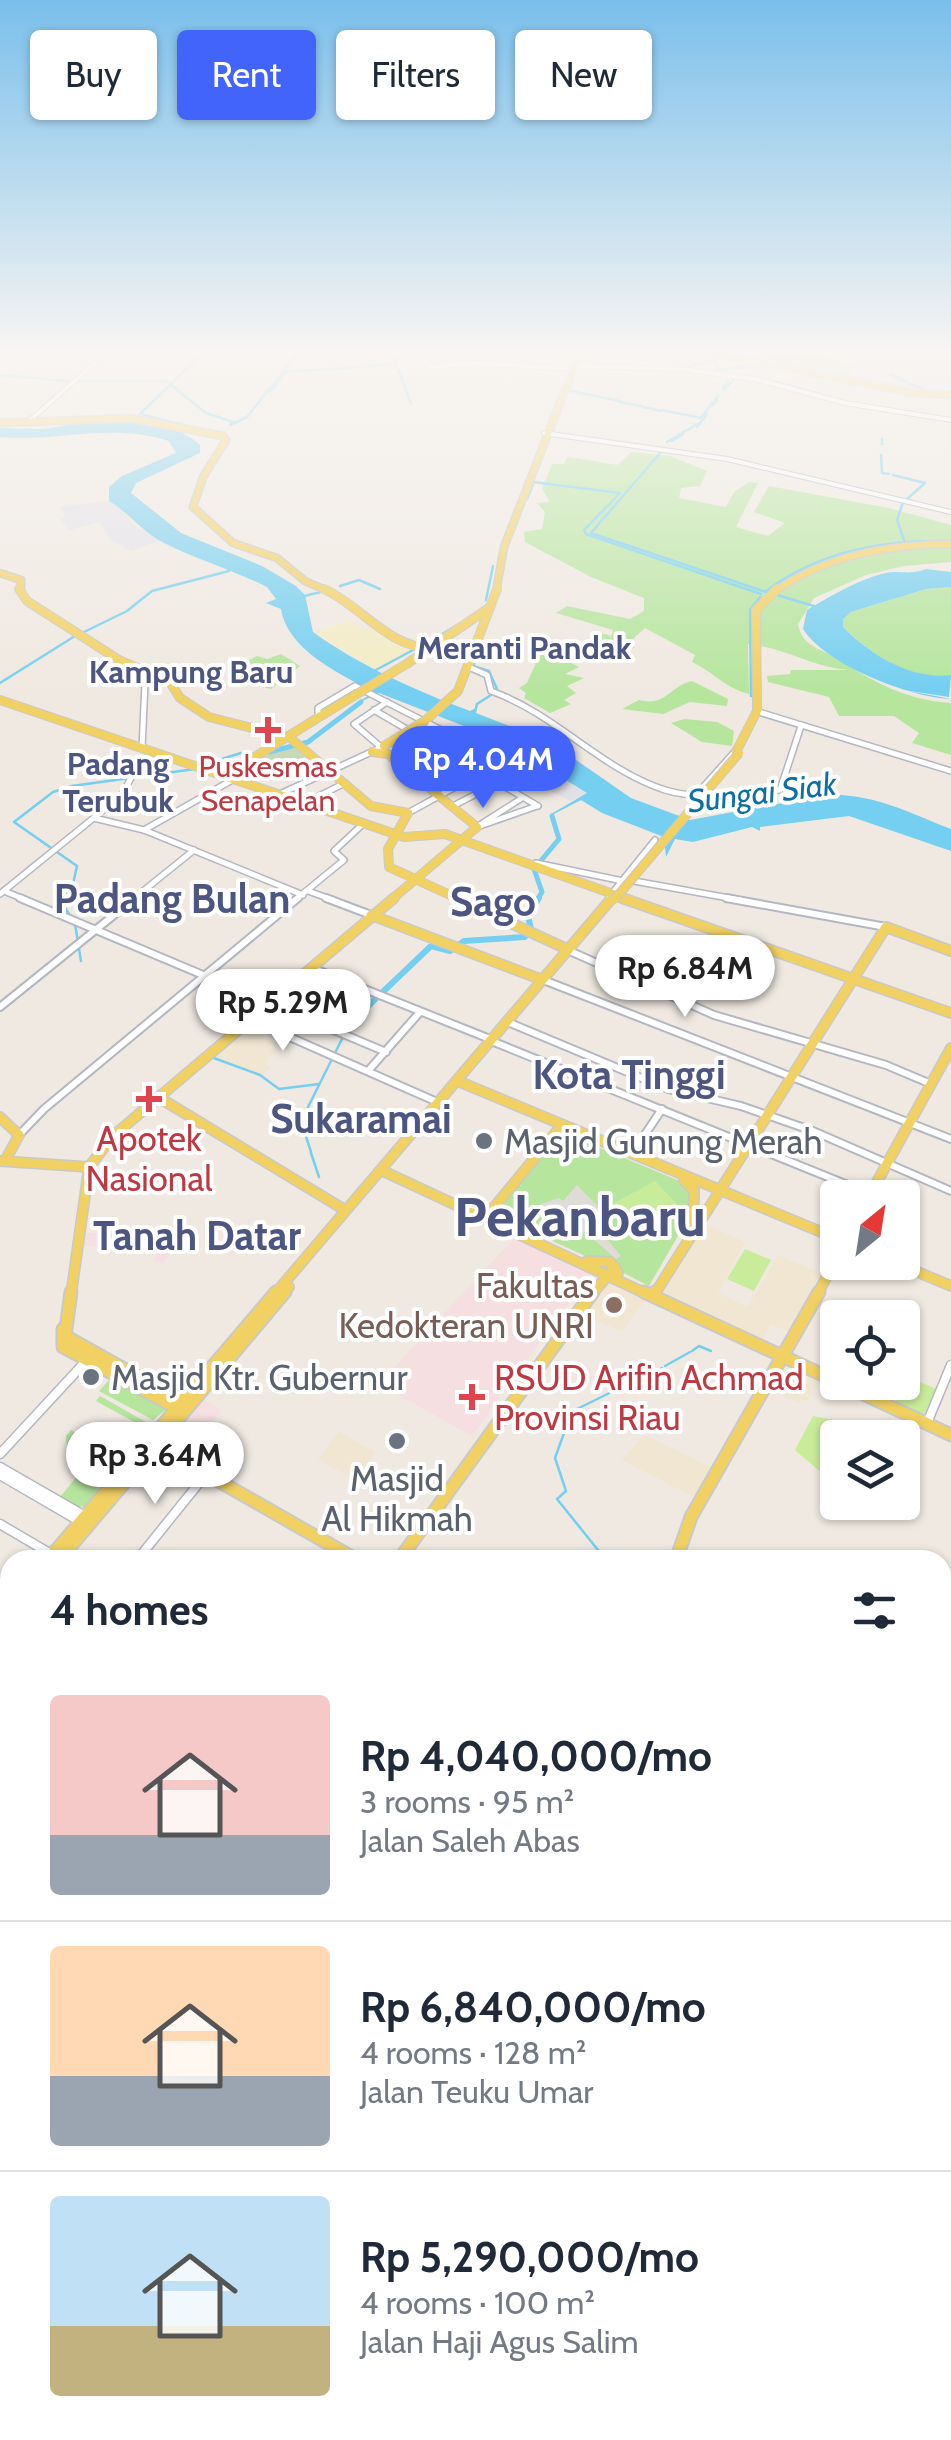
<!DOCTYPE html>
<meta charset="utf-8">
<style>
:root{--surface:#fff;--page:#f6f6f7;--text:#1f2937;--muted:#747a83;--line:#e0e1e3;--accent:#4264fb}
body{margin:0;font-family:Cabin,sans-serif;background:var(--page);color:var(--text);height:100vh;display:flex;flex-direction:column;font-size:38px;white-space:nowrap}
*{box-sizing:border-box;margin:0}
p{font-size:32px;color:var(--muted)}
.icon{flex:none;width:55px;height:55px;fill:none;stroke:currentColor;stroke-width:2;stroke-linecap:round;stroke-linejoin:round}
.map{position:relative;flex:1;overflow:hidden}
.sheet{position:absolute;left:0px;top:1550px;width:952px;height:890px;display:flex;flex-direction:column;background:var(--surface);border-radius:30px 30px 0 0;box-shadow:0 2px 8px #0004}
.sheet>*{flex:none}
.banner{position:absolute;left:30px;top:30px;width:892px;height:90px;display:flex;gap:20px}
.needle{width:65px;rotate:30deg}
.controls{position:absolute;left:820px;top:1180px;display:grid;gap:20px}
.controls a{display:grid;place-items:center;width:100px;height:100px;border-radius:10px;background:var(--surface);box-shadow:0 2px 8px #0004;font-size:50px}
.price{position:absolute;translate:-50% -85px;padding:0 22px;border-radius:35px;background:#fff;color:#222;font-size:32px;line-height:65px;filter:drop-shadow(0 2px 5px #0008)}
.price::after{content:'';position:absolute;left:50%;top:60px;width:30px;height:22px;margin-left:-15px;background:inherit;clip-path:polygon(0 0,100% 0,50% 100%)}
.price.active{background:var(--accent);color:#fff}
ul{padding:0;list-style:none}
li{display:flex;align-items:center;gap:30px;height:250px;padding:0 50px}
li+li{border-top:2px solid var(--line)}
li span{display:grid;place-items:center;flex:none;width:280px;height:200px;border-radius:10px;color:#555}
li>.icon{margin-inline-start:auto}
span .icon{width:120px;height:120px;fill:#fffc;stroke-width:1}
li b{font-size:42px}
h2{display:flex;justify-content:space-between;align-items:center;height:120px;padding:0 50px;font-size:42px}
.tag{padding:0 35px;border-radius:10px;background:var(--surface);box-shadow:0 2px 8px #0004;font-size:35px;line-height:90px}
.tag.active{background:var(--accent);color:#fff}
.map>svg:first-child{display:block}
.industrial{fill:#e3e1e8}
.education{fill:#f0e6d1}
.medical{fill:#f5dfe0}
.green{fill:#b6e59e}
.sand{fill:#f3ecc5}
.cemetery{fill:#c8d9b8}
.pitch{fill:#c9ec9a}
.plaza{fill:#dfdcd8}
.water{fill:#75cff0}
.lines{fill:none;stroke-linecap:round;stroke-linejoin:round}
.stream{stroke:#75cff0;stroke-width:2.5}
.river-far1{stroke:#75cff0;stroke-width:5}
.river{stroke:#75cff0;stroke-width:6}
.minor-far4-casing{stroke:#b4b7c1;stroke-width:6}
.minor-far3-casing{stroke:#b4b7c1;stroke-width:8}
.minor-far2-casing{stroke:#b4b7c1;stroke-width:10}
.minor-far1-casing{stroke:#b4b7c1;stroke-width:11}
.minor-casing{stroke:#b4b7c1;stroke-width:14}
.major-far4-casing{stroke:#c9c9c9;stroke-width:9}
.major-far3-casing{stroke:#c9c9c9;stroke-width:10}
.major-far2-casing{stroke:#c9c9c9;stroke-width:12}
.major-far1-casing{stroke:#c9c9c9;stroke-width:15}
.major-casing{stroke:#c9c9c9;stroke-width:19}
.minor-far4{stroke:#fff;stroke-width:4}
.minor-far3{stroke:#fff;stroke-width:5}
.minor-far2{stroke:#fff;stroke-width:6}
.minor-far1{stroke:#fff;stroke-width:8}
.minor{stroke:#fff;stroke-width:10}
.major-far4{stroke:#f2d163;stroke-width:6}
.major-far3{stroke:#f2d163;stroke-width:8}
.major-far2{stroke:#f2d163;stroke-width:9}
.major-far1{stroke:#f2d163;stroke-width:11}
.major{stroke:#f2d163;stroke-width:15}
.major-bridge-casing{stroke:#c9c9c9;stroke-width:10;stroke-linecap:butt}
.major-bridge{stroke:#f2d163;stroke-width:8}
.health-dot{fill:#e0444e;stroke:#fff;stroke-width:4}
.worship-dot{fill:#6b7280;stroke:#fff;stroke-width:4}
.education-dot{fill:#8d6e63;stroke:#fff;stroke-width:4}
.labels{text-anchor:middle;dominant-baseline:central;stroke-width:8;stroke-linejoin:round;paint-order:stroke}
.far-health-label{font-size:30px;fill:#be3a42;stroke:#fff}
.far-quarter-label{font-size:32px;font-weight:bold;fill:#4d5680;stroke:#fff}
.far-water-label{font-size:32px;font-style:italic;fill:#0d6fa3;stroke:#fff}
.health-label{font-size:35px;fill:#be3a42;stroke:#fff}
.worship-label{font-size:35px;fill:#5b616d;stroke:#fff;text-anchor:start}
.education-label{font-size:35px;fill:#785e54;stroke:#fff;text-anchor:end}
.quarter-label{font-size:40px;font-weight:bold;fill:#4d5680;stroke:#fff}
.town-label{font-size:55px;font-weight:bold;fill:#4d5680;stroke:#fff}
</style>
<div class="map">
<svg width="951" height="2440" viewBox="0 0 951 2440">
<rect width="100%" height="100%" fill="#efe9e1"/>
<g class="industrial">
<path d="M716,349H951V393L914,391L712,352Z"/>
<path d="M109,501L119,505L131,523L160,540L131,551L110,539L100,522L70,530L59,518L66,516L59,507Z"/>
<path d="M529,758L547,770L588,794L570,801L505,767Z"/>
</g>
<g class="education">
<path d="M249,1021L268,1029L261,1036L275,1042L269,1048L276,1051L264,1063L270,1067L263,1075L210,1056Z"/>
<path d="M704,1224L745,1242L718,1293L748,1307L778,1255L823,1274L790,1332L771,1324L761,1342L659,1295Z"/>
<path d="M606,1279L649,1295L622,1331L579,1314Z"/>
<path d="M787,1362L820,1376L808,1399L798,1402L771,1390Z"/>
<path d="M339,1432L375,1452L355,1479L318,1460Z"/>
<path d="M645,1435L712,1468L694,1497L622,1460Z"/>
<path d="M299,2430H477L471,2440H295Z"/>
</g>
<g class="medical">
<path d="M84,1233L163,1234L161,1243L179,1247L163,1263L154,1262L157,1250L83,1246Z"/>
<path d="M516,1236L591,1272L472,1436L379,1384Z"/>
<path d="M198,1397L221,1410L186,1458L171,1449L167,1437Z"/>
</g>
<g class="green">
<path d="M765,349L803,355L819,352L854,367L848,377L764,362L767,358L758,354Z"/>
<path d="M631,452L670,456L707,471L700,486L681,488L679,498L726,507L734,492L749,482L758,483L736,527L768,536L785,523L754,512L769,486L889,508L951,525V562L904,566L866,575L814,598L798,624C802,646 819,648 836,658C874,682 905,700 951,703V755L912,743L919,733L894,716H839L829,697L768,682L767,676L790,674L791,670H849C811,667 789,649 748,644L749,694C727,689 713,672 692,662L695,655L645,628L634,638V648L614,653L587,641L600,633L611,636L613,630L556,613L567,606L630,619L644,611V598L591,577L525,542L524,532L542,529L545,512L537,503L550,502L542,489L552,464H563L568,457L618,465Z"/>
<path d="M951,587V675C910,681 871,654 843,627V619L851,612L926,589Z"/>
<path d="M281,654L300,666L271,689L241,682L247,675L239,665L257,656L267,659Z"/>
<path d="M540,654L558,656L579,667L565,674L584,678L567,686L576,693L564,700L571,704L550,713L524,698L526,693L519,688L527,683Z"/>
<path d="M692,681L728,699L727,706L690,702L663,714L622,709L639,700C667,707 669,686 692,681Z"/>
<path d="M684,719L717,722L734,731L732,746L702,742L671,723Z"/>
<path d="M559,1131L687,1184L690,1215L649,1286L622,1272L611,1259L594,1260L493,1214Z"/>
<path d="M111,1378L167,1409L153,1420L99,1391Z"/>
<path d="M100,1396L153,1426C128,1442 105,1482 85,1506L77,1507L60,1497L88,1463L67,1450L66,1436L71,1430L110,1452L131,1439L130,1430L136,1423L96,1401Z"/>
</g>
<path class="sand" d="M350,621L365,630L373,625L413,650L377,670L313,632Z"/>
<path class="cemetery" d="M296,748L308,761L300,764L306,770L269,781L249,774L256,770L250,766L270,753Z"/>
<g class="pitch">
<path d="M655,1181L677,1204L634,1225L614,1203Z"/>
<path d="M745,1249L771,1260L754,1291L727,1279Z"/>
<path d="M908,1376L936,1389L923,1417L894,1405Z"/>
<path d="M813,1416L860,1425L871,1437L838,1438L837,1480L832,1482L795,1450Z"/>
</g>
<path class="plaza" d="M577,1185L609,1218L596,1226L621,1256L616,1259L585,1232L572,1239L540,1204L559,1198L563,1201Z"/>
<g class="water">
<path d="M88,422C125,422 173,419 200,445V453L136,483L131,493L181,533L262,566L296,586L305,595L313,632C357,664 414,690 470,711L476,708V713L550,742L631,798L690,820L830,794C883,797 904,811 951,829V851L849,816L760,827V831L752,827L693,842L675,839L666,857L664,837L602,813L581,800L554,814L555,822L551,814L587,793L500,740L379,693L354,705L374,692C335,672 287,648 281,609L266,603L276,599L267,587C233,570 198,560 164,543C141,531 127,511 109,501V487L122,476L176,453L169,441C111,422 59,442 0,437V428L43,429Z"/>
<path d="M926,569L951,572V587L926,589L851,612L843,619V627C871,655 911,680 951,675L949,697L904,690L951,699C909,697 826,665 803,629L807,610C827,598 871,572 895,572C906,572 913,574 926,569Z"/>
</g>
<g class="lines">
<g class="stream">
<path d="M711,355L718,367"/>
<path d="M780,363L817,353"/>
<path d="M332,369L396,364L394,358"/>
<path d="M679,369L710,361"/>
<path d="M398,370L405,387"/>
<path d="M707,371L767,365"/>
<path d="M890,374L924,390"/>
<path d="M0,375L66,381H166L206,413L236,423"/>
<path d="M770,381L781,383"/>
<path d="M278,382L286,372L329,369"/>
<path d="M784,384L820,394"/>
<path d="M405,388L411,403"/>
<path d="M723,388L730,377"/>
<path d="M566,390L620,401"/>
<path d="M724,390L736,377"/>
<path d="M271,391L277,384"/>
<path d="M715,400L718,396"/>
<path d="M620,402L641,406"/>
<path d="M712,406L717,400"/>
<path d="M643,407L661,411"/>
<path d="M662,410L701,418L712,403"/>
<path d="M230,425L247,417L295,357"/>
<path d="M187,426L140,414L207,349"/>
<path d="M697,427L707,414"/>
<path d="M688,430L697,424"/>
<path d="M882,439V444"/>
<path d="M672,441L683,434"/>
<path d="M667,442L687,430"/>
<path d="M661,452L591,533L769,593"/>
<path d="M881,455L882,473L889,474"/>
<path d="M893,475L925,483"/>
<path d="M533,482L620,493L584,530L586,534L761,594"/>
<path d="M527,499L533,484"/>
<path d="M907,499L924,484"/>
<path d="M903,502L897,520L904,540"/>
<path d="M340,586L359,580L380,589"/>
<path d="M765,592C817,552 880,540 945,541"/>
<path d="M777,595L817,607"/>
<path d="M304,596L321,592"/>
<path d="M486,600L493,566"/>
<path d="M82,633L127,611L152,591L229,571"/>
<path d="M427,643L459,624"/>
<path d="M468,652L472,643"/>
<path d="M478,653L473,666L489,671L497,689"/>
<path d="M374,671L415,649"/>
<path d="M0,683L75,636"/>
<path d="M751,696L750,610L760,597"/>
<path d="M475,712L477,704L491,695"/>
<path d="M202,765L241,753"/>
<path d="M71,917L60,900L73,884L77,866L14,822L53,792L72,786L195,769"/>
<path d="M75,924L81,961"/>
<path d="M211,1057L260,1075L279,1089L319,1084"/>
<path d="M311,1152L301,1121L352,1019L363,1010"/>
<path d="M311,1153L319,1177"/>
<path d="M692,1351L699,1346L711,1351"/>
<path d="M665,1366L690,1352"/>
<path d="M642,1378L662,1368"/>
<path d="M566,1429L575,1410L638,1379"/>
<path d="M564,1433L555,1458L566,1491L557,1499L606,1560"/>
<path d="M942,1780L951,1781"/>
</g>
<g class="river-far1">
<path d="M269,752L308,742L361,702"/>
<path d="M537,900L542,892L534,869L559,839L552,816"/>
</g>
<path class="river" d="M367,1007L431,946L450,951L464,941L525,937L531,929L528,916L539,898"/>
<defs>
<g id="minor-far4">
<path d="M420,349L430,367L475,363L571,369"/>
<path d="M552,349L578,351"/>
<path d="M748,360L763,349"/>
<path d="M574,366L681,369L755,379L845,403L951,420"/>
<path d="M28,422L111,349"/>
<path d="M544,433L727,459L951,512"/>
</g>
<g id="minor-far3">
<path d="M471,668L487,675L491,691C556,714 600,769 665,790C700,801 744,792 780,790L801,726"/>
<path d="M138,669L145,683L142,748"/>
<path d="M374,710L538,806"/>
<path d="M762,713L951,771"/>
<path d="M318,715V708L355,686L453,736L505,779L453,806"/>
<path d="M382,748L354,724L387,702"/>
<path d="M280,794L380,748"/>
<path d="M697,794L739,747"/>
<path d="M305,803L345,783"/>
<path d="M408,813L457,786L490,788"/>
<path d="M94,818L144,830L303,895"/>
<path d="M478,826L522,798"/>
<path d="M477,827L537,806"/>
<path d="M144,830L234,779"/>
<path d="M536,863L623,881"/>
<path d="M634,881L740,900"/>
<path d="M4,891L26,900"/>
<path d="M308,891L333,900"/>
<path d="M0,894L122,795L132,776"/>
<path d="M609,897L655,840"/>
<path d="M132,900L194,850"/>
<path d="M295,900L344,860L334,851L364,823"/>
</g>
<g id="minor-far2">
<path d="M20,898L386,1052"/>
<path d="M326,898L371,915"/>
<path d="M726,898L886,927"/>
<path d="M572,952L714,1015L886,1065L931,1084"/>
<path d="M312,968L490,1039"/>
<path d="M546,981L951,1139"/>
<path d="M0,1007L135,898"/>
<path d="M251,1020L437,1102"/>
<path d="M510,1023L668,1089L741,1106L813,1131L951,1191"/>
<path d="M494,1042L870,1194"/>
<path d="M368,1071L420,1012"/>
<path d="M19,1135L44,1109L298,898"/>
<path d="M632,1154L662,1109"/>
</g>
<g id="minor-far1">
<path d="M927,1423L951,1365"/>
<path d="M0,1454L87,1360"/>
<path d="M0,1467L85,1516"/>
<path d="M0,1475L79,1521"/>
<path d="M0,1524L51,1554"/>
<path d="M137,1560L203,1478"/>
</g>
<g id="minor">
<path d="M0,2184L10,2186"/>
<path d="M942,2189L951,2194"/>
<path d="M559,2430L574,2440"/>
<path d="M653,2430V2440"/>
</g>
<g id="major-far4">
<path d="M693,349L914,393L951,395"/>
<path d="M0,423L130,418L223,436L226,440L203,477L193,507L233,543L277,558L305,581L330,592"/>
<path d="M0,573L21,580V592"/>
<path d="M496,592L504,547L581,349"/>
<path d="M774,592C827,555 887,545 951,544"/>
</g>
<g id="major-far3">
<path d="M19,589L27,601L119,660L170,682L180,698L209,717L286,737"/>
<path d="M324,589C360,605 389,648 431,648"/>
<path d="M408,663L489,608"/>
<path d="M0,700L404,837L445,834L613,894"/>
<path d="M426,720L458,691L497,589"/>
<path d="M289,737L371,806L408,813L388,849L389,867L461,900"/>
<path d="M372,752L388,754L477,827L391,900"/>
<path d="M736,752L757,711L756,610L777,589"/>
<path d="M224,776L324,714"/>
<path d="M620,897L630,900"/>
</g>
<g id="major-far2">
<path d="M456,898L567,949"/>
<path d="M622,898L951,1013"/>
<path d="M371,915L540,979"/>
<path d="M460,1082L838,1239"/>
<path d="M158,1097L345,1210"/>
<path d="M0,1117L19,1135L5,1161"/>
<path d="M0,1161L89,1167"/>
<path d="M385,1172L649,1295"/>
<path d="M684,1180L694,1190L693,1227"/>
<path d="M868,1198L951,1048"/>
<path d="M486,1217L562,1125"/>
<path d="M587,1261L610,1262L618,1273"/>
<path d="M894,1262L951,1286"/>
<path d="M71,1295L89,1167L113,1136L394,898"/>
<path d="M274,1295L612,898"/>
<path d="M283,1295L289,1287"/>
<path d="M591,1295L615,1267"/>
<path d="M654,1295L886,927L951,951"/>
<path d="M817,1295L838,1255"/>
</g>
<g id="major-far1">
<path d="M71,1292L65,1336L183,1402"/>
<path d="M644,1292L838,1382"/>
<path d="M653,1296L655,1292"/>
<path d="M63,1329V1347L177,1408"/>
<path d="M838,1382L951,1435"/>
<path d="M163,1444L175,1456L357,1560"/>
<path d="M48,1560L135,1457L142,1439L161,1427L276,1292"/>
<path d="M59,1560L136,1469L161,1450L168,1431L285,1292"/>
<path d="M399,1560L593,1292"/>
<path d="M676,1560L691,1517L819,1292"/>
<path d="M0,1638L10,1615"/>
<path d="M0,1690L10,1643"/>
</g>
<g id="major">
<path d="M0,1949L10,1951"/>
<path d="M0,1956L10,1958"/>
<path d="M0,2145L10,2113"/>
</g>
</defs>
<use href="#minor-far4" class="minor-far4-casing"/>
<use href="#minor-far3" class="minor-far3-casing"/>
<use href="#minor-far2" class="minor-far2-casing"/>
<use href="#minor-far1" class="minor-far1-casing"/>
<use href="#minor" class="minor-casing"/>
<use href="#major-far4" class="major-far4-casing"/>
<use href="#major-far3" class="major-far3-casing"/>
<use href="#major-far2" class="major-far2-casing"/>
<use href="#major-far1" class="major-far1-casing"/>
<use href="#major" class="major-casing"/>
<use href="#minor-far4" class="minor-far4"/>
<use href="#minor-far3" class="minor-far3"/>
<use href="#minor-far2" class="minor-far2"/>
<use href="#minor-far1" class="minor-far1"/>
<use href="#minor" class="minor"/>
<use href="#major-far4" class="major-far4"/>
<use href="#major-far3" class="major-far3"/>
<use href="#major-far2" class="major-far2"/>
<use href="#major-far1" class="major-far1"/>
<use href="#major" class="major"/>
<defs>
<g id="major-bridge">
<path d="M324,714L408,663"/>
<path d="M384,746L426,720"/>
<path d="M614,900L739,753"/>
</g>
</defs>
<use href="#major-bridge" class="major-bridge-casing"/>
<use href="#major-bridge" class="major-bridge"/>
</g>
<linearGradient id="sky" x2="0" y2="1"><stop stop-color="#7abfeb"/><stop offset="0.51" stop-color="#f8f5f2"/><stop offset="1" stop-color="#f8f5f2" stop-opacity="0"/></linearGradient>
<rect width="951" height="691" fill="url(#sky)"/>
<g class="health-dot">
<path d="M263 715h10v10h10v10h-10v10h-10v-10h-10v-10h10z"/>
<path d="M144 1084h10v10h10v10h-10v10h-10v-10h-10v-10h10z"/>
<path d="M467 1382h10v10h10v10h-10v10h-10v-10h-10v-10h10z"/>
</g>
<g class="worship-dot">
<circle cx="484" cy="1141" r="10"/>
<circle cx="91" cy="1377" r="10"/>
<circle cx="397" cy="1441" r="10"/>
</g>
<circle class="education-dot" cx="614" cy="1305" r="10"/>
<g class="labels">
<g class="far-health-label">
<text x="268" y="766">Puskesmas<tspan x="268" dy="34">Senapelan</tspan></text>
</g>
<g class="far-quarter-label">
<text x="524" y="647">Meranti Pandak</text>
<text x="191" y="671">Kampung Baru</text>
<text x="118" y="763">Padang<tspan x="118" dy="37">Terubuk</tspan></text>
</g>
<g class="far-water-label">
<text transform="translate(762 792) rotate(-7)">Sungai Siak</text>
</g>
<g class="health-label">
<text x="149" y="1138">Apotek<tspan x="149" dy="40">Nasional</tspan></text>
<text x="494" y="1377" text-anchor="start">RSUD Arifin Achmad<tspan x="494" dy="40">Provinsi Riau</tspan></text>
</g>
<g class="worship-label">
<text x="504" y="1141">Masjid Gunung Merah</text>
<text x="111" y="1377">Masjid Ktr. Gubernur</text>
<text x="397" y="1478" text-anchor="middle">Masjid<tspan x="397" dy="40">Al Hikmah</tspan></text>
</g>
<g class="education-label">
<text x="594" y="1285">Fakultas<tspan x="594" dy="40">Kedokteran UNRI</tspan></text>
</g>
<g class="quarter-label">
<text x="172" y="898">Padang Bulan</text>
<text x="493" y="901">Sago</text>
<text x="629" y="1074">Kota Tinggi</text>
<text x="361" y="1118">Sukaramai</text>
<text x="197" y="1235">Tanah Datar</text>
</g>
<g class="town-label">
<text x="580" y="1216">Pekanbaru</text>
</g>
</g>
</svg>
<div class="controls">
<a><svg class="needle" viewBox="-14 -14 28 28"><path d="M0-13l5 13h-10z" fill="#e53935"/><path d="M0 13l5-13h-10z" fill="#747a83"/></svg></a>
<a><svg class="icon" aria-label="locate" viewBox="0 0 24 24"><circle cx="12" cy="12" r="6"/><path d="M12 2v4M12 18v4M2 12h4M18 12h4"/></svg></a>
<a><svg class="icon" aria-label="layers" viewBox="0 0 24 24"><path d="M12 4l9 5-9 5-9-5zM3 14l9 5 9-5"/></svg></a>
</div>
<b class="price active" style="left:483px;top:811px">Rp 4.04M</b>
<b class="price" style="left:685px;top:1020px">Rp 6.84M</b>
<b class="price" style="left:283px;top:1054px">Rp 5.29M</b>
<b class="price" style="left:155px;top:1507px">Rp 3.64M</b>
<div class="banner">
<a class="tag">Buy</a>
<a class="tag active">Rent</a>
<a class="tag">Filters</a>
<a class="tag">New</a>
</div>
<section class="sheet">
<h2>4 homes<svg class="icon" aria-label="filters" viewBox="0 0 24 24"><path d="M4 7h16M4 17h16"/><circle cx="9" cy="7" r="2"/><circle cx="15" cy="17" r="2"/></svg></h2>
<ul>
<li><span style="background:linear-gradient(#f6c9c9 70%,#9aa5b1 0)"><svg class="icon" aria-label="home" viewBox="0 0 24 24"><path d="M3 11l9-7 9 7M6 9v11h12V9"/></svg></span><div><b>Rp 4,040,000/mo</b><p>3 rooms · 95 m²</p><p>Jalan Saleh Abas</p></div></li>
<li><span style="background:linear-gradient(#ffd9b3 65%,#9aa5b1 0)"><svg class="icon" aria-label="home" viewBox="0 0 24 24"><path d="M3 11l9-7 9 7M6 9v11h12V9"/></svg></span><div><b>Rp 6,840,000/mo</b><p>4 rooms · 128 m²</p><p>Jalan Teuku Umar</p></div></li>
<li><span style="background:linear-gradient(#bfe0f5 65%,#c2b280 0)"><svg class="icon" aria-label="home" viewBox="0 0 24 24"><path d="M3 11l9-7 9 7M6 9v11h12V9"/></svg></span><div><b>Rp 5,290,000/mo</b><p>4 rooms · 100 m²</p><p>Jalan Haji Agus Salim</p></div></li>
</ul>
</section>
</div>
